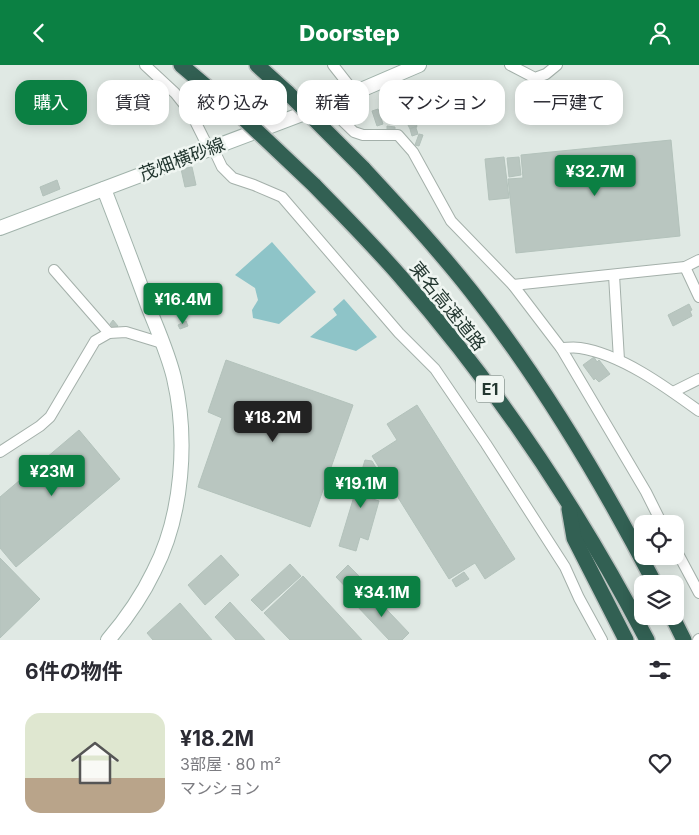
<!DOCTYPE html>
<html lang="ja">
<meta charset="utf-8">
<style>
:root{--surface:#fff;--page:#f2f2f3;--text:#2b2b33;--muted:#7c7c81;--line:#e1e1e2;--accent:#0b8043}
body{margin:0;font-family:Inter,"Noto Sans JP",sans-serif;background:var(--page);color:var(--text);height:100vh;display:flex;flex-direction:column;font-size:19px;white-space:nowrap}
*{box-sizing:border-box;margin:0}
p{font-size:16px;color:var(--muted)}
.icon{flex:none;width:28px;height:28px;fill:none;stroke:currentColor;stroke-width:2;stroke-linecap:round;stroke-linejoin:round}
.map{position:relative;height:575px;overflow:hidden}
.panel{display:flex;flex-direction:column;background:var(--surface);flex:1}
.panel>*{flex:none}
.guide{position:absolute;left:15px;top:15px;width:670px;height:45px;display:flex;gap:10px}
.tools{position:absolute;left:634px;top:450px;display:grid;gap:10px}
.tools a{display:grid;place-items:center;width:50px;height:50px;border-radius:10px;background:var(--surface);box-shadow:0 2px 12px #0003;font-size:25px}
.price{position:absolute;translate:-50% -42px;padding:0 11px;border-radius:5px;background:var(--accent);color:#fff;font-size:16px;line-height:32px;filter:drop-shadow(0 1px 2px #0008)}
.price::after{content:'';position:absolute;left:50%;top:30px;width:15px;height:11px;margin-left:-8px;background:inherit;clip-path:polygon(0 0,100% 0,50% 100%)}
.price.on{background:#222;color:#fff}
ul{padding:0;list-style:none}
li{display:flex;align-items:center;gap:15px;height:125px;padding:0 25px}
li+li{border-top:1px solid var(--line)}
li span{display:grid;place-items:center;flex:none;width:140px;height:100px;border-radius:15px;color:#555}
li>.icon{margin-inline-start:auto}
span .icon{width:60px;height:60px;fill:#fffc;stroke-width:1}
li b{font-size:21px}
h2{display:flex;justify-content:space-between;align-items:center;height:60px;padding:0 25px;font-size:21px}
.chip{padding:0 18px;border-radius:15px;background:var(--surface);box-shadow:0 2px 12px #0003;font-size:18px;line-height:45px}
.chip.on{background:var(--accent);color:#fff}
header{display:flex;justify-content:space-between;align-items:center;height:65px;padding:0 25px;background:var(--accent);color:#fff;font-size:22px;font-weight:800}
.map>svg:first-child{display:block}
.water{fill:#8ec4c8}
.building{fill:#b9c6c0;stroke:#b3c2bb}
.lines{fill:none;stroke-linecap:round;stroke-linejoin:round}
.street-casing{stroke:#a4b0aa;stroke-width:12}
.secondary-casing{stroke:#a1b3ab;stroke-width:16}
.highway-casing{stroke:#bdc3c1;stroke-width:18}
.street{stroke:#fff;stroke-width:10}
.secondary{stroke:#fff;stroke-width:14}
.highway{stroke:#326053;stroke-width:15}
.highway-bridge-casing{stroke:#bdc3c1;stroke-width:18;stroke-linecap:butt}
.highway-bridge{stroke:#326053;stroke-width:15}
.labels{text-anchor:middle;dominant-baseline:central;stroke-width:5;stroke-linejoin:round;paint-order:stroke}
.shield{fill:#f0f6f2;stroke:#60706a;stroke-width:1}
.shield-label{font-size:16px;font-weight:bold;fill:#233730}
.street-label{font-size:18px;fill:#233730;stroke:#f0f6f2}
</style>
<header><svg class="icon" aria-label="back" viewBox="0 0 24 24"><path d="M15 5l-7 7 7 7"/></svg>Doorstep<svg class="icon" aria-label="person" viewBox="0 0 24 24"><circle cx="12" cy="8" r="4"/><path d="M4 21q1-7 8-7t8 7"/></svg></header>
<div class="map">
<svg width="699" height="575" viewBox="0 0 699 575">
<rect width="100%" height="100%" fill="#e0e9e4"/>
<g class="water">
<path d="M272,177L316,227L279,259L253,253L252,245L258,235L255,223L235,210Z"/>
<path d="M344,234L377,272L356,286L310,272L337,250L333,244Z"/>
</g>
<g class="building">
<path d="M418,20L422,31L420,32L427,48L409,56L398,32L409,27L408,24Z"/>
<path d="M395,27L405,53L396,56L386,31Z"/>
<path d="M384,30L388,38L383,40L380,32Z"/>
<path d="M378,44L383,59L377,61L372,46Z"/>
<path d="M435,50L437,56L429,59L427,52Z"/>
<path d="M415,57L417,61L410,64L408,60Z"/>
<path d="M387,61L395,62V67L387,66Z"/>
<path d="M417,61L416,63L418,69L412,71L410,64Z"/>
<path d="M419,69L423,70L419,81L415,80Z"/>
<path d="M671,75L680,171L516,188L508,114L523,113L521,90Z"/>
<path d="M504,92L509,133L489,135L485,94Z"/>
<path d="M519,92L521,110L509,112L507,93Z"/>
<path d="M192,102L196,120L185,122L181,104Z"/>
<path d="M57,115L60,124L43,131L40,122Z"/>
<path d="M689,239L692,245L690,246L692,251L673,261L668,250Z"/>
<path d="M113,255L118,261L114,264L110,259Z"/>
<path d="M186,256L188,261L180,264L178,260Z"/>
<path d="M594,292L597,297L599,295L610,309L599,317L595,313L594,315L583,300Z"/>
<path d="M226,295L353,340L310,462L198,422L222,353L208,347Z"/>
<path d="M417,340L515,494L485,514L475,498L449,514L372,391L397,375L387,359Z"/>
<path d="M79,365L120,414L16,502L0,483V432Z"/>
<path d="M365,395L372,396L378,406L370,433L379,436L368,475L360,472L356,486L339,481Z"/>
<path d="M221,490L239,510L205,540L188,520Z"/>
<path d="M0,493L40,534L0,573Z"/>
<path d="M290,499L301,511L262,546L251,535Z"/>
<path d="M348,500L361,513L359,515L366,522L355,532L336,512Z"/>
<path d="M464,507L469,514L456,522L452,515Z"/>
<path d="M303,511L362,575H290L264,548Z"/>
<path d="M380,516L397,532L389,540L373,523Z"/>
<path d="M370,527L409,568L402,575H389L356,540Z"/>
<path d="M230,537L265,575H236L215,552Z"/>
<path d="M180,538L212,575H153L147,568Z"/>
</g>
<g class="lines">
<defs>
<g id="street">
<path d="M145,0L175,28L191,48L209,84"/>
<path d="M333,0L355,28"/>
<path d="M510,0L535,13L546,9L557,0"/>
<path d="M326,40L354,67L363,70H398L413,87L451,156L513,220L561,283L646,427L662,459"/>
<path d="M213,83L222,102L233,113L254,120L282,132L399,268L435,304L486,379L565,502L579,533L602,575"/>
<path d="M685,202L699,232"/>
<path d="M54,205L109,268"/>
<path d="M614,210L619,295"/>
<path d="M513,220L685,202L699,195"/>
<path d="M561,283C567,283 574,282 580,283C621,289 666,322 699,346"/>
<path d="M673,327L699,314"/>
<path d="M0,387L40,361L50,352L95,276L109,268L126,267L162,278"/>
<path d="M675,483L699,528"/>
<path d="M698,575L699,574"/>
</g>
<g id="secondary">
<path d="M104,124C119,163 134,202 148,241C157,264 168,288 174,313C188,373 183,450 154,506C142,531 126,554 108,575"/>
<path d="M0,163L326,40L419,0"/>
</g>
<g id="highway">
<path d="M181,0L240,50"/>
<path d="M257,0L288,28"/>
<path d="M363,103C400,143 437,183 471,226C542,316 602,417 655,519"/>
<path d="M314,120C343,150 373,180 400,211C497,322 579,445 647,575"/>
<path d="M569,444L574,473L626,575"/>
<path d="M672,551L684,575"/>
</g>
</defs>
<use href="#street" class="street-casing"/>
<use href="#secondary" class="secondary-casing"/>
<use href="#highway" class="highway-casing"/>
<use href="#street" class="street"/>
<use href="#secondary" class="secondary"/>
<use href="#highway" class="highway"/>
<defs>
<g id="highway-bridge">
<path d="M288,28L363,103"/>
<path d="M240,50L314,120"/>
</g>
</defs>
<use href="#highway-bridge" class="highway-bridge-casing"/>
<use href="#highway-bridge" class="highway-bridge"/>
</g>
<g class="labels">
<rect class="shield" x="476" y="310.5" width="28" height="27" rx="4"/>
<g class="shield-label">
<text x="490" y="324">E1</text>
</g>
<g class="street-label">
<text transform="translate(182 94) rotate(-21)">茂畑横砂線</text>
<text transform="translate(448 241) rotate(51)">東名高速道路</text>
</g>
</g>
</svg>
<div class="tools">
<a><svg class="icon" aria-label="locate" viewBox="0 0 24 24"><circle cx="12" cy="12" r="6"/><path d="M12 2v4M12 18v4M2 12h4M18 12h4"/></svg></a>
<a><svg class="icon" aria-label="layers" viewBox="0 0 24 24"><path d="M12 4l9 5-9 5-9-5zM3 14l9 5 9-5"/></svg></a>
</div>
<b class="price" style="left:595px;top:132px">¥32.7M</b>
<b class="price" style="left:183px;top:260px">¥16.4M</b>
<b class="price on" style="left:273px;top:378px">¥18.2M</b>
<b class="price" style="left:52px;top:432px">¥23M</b>
<b class="price" style="left:361px;top:444px">¥19.1M</b>
<b class="price" style="left:382px;top:553px">¥34.1M</b>
<div class="guide">
<a class="chip on">購入</a>
<a class="chip">賃貸</a>
<a class="chip">絞り込み</a>
<a class="chip">新着</a>
<a class="chip">マンション</a>
<a class="chip">一戸建て</a>
</div>
</div>
<section class="panel">
<h2>6件の物件<svg class="icon" aria-label="filters" viewBox="0 0 24 24"><path d="M4 7h16M4 17h16"/><circle cx="9" cy="7" r="2"/><circle cx="15" cy="17" r="2"/></svg></h2>
<ul>
<li><span style="background:linear-gradient(#dfe7d0 65%,#b9a48a 0)"><svg class="icon" aria-label="home" viewBox="0 0 24 24"><path d="M3 11l9-7 9 7M6 9v11h12V9"/></svg></span><div><b>¥18.2M</b><p>3部屋 · 80 m²</p><p>マンション</p></div><svg class="icon" aria-label="heart" viewBox="0 0 24 24"><path d="M12 20l-8-8c-3-5 5-10 8-4 3-6 11-1 8 4z"/></svg></li>
</ul>
</section>
